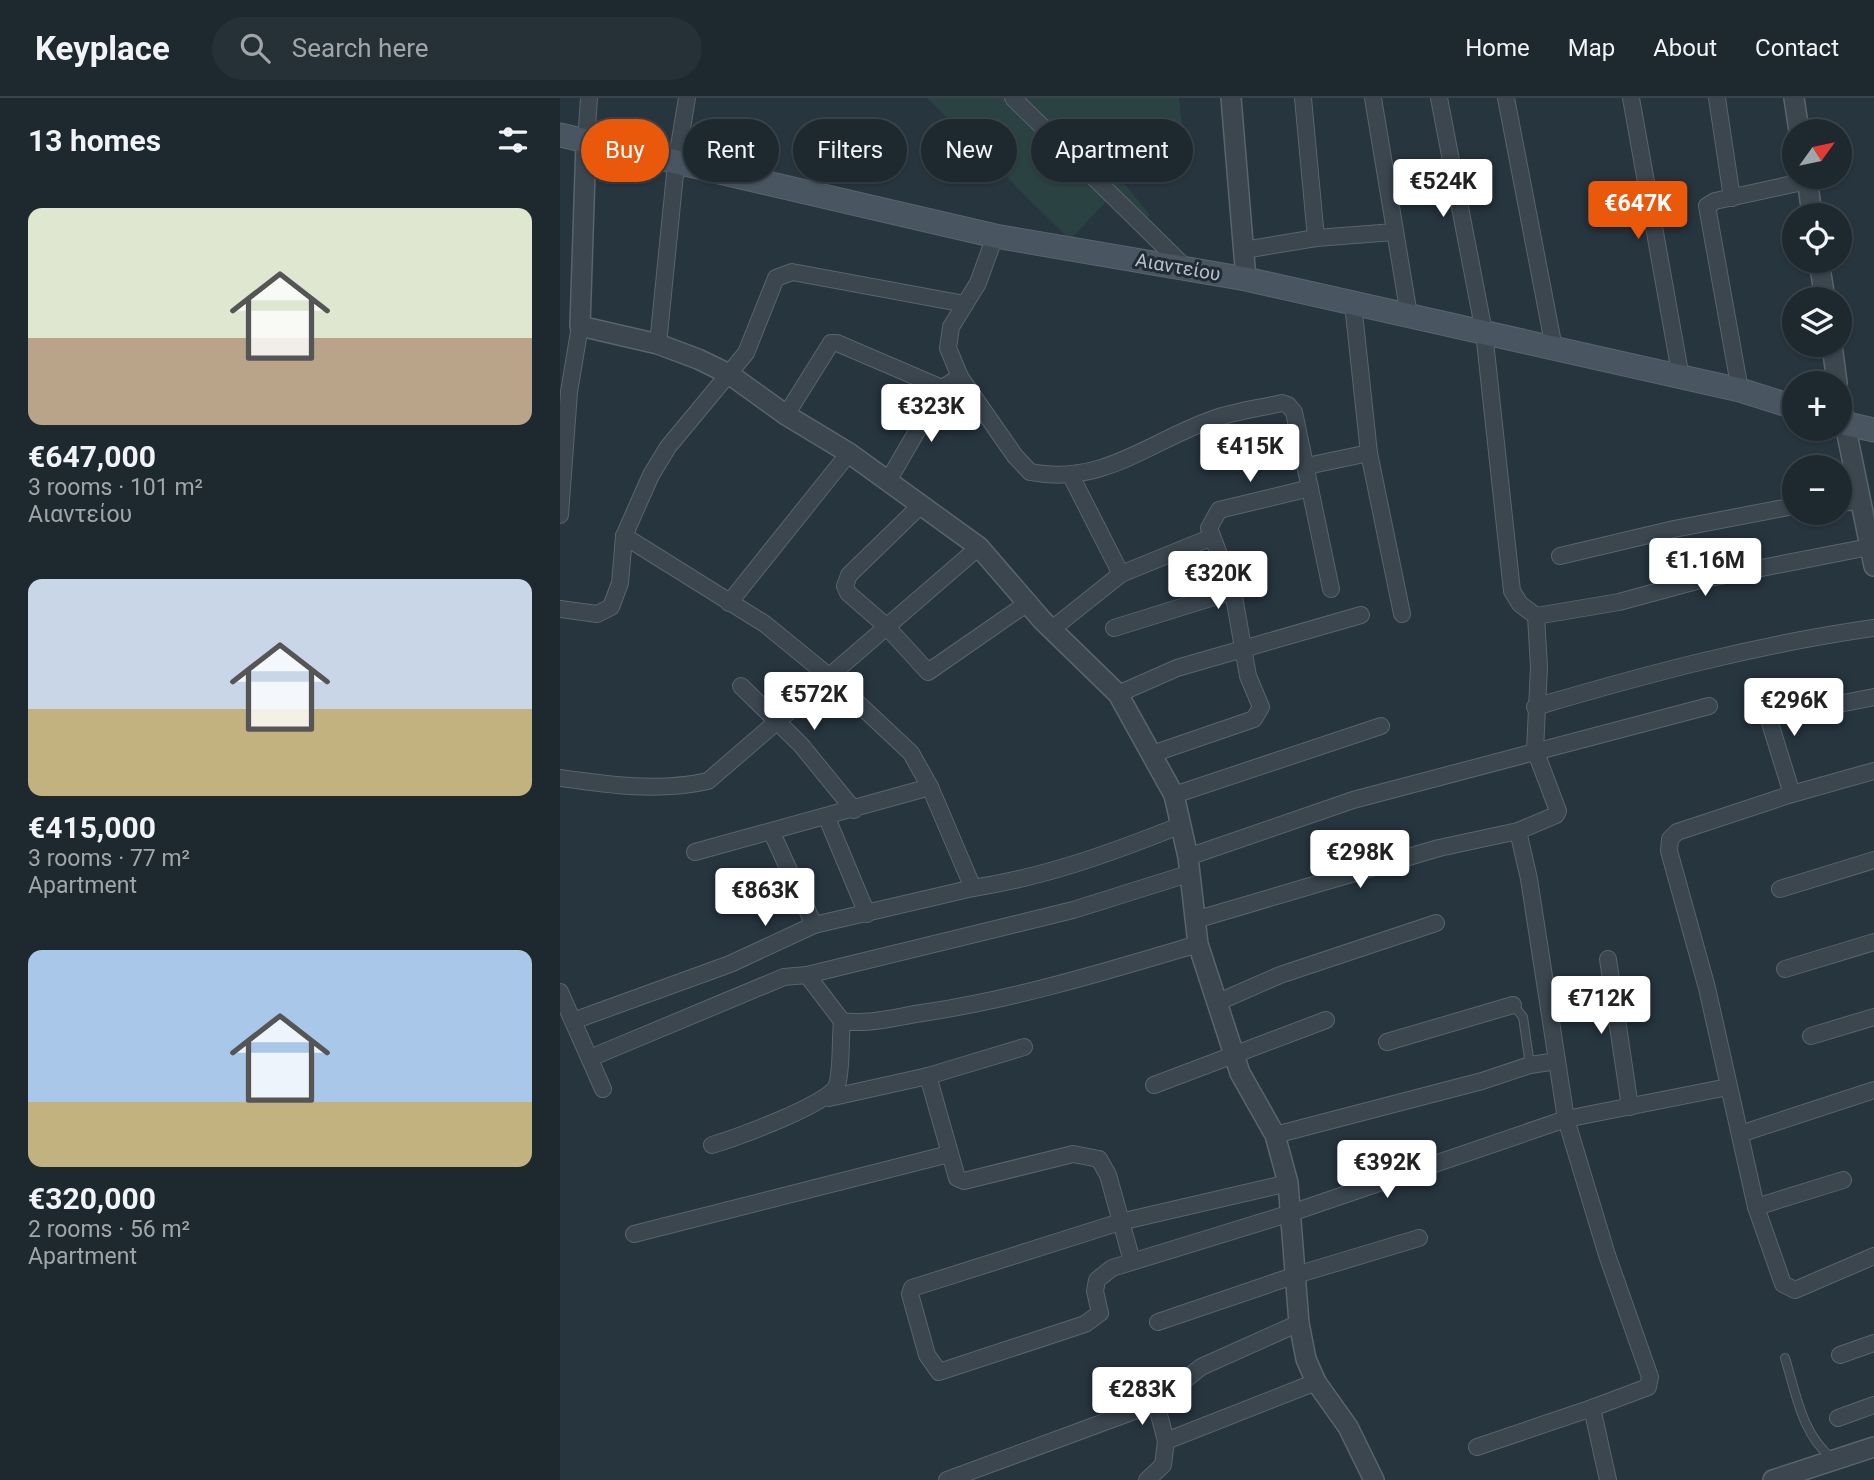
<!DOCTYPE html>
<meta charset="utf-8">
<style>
:root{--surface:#1d282f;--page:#253037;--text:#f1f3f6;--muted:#a0a6aa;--line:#3b444b;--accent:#ea580c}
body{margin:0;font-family:Roboto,sans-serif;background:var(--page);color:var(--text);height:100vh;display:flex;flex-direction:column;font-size:26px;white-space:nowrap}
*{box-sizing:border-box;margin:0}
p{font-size:23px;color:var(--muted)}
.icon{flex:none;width:38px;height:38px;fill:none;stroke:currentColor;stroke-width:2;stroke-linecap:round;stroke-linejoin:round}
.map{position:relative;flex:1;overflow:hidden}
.details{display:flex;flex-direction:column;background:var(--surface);width:560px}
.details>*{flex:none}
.hud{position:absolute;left:21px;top:21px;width:665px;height:63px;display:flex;gap:14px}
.needle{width:46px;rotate:57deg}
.fabs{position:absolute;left:1222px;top:21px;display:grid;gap:14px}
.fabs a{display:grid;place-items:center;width:70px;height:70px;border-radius:50%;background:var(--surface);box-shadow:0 2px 5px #0004,0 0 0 2px var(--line);font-size:35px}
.price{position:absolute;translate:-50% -60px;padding:0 16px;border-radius:7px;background:#fff;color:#222;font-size:23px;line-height:46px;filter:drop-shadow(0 2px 4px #0008)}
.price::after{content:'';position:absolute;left:50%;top:42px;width:21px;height:16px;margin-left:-10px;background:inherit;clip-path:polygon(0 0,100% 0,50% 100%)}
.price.selected{background:var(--accent);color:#fff}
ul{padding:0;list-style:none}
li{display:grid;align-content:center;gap:14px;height:371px;padding:0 28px}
li span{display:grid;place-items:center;height:217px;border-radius:14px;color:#555}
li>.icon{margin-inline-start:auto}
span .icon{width:126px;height:126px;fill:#fffc;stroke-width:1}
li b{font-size:30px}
h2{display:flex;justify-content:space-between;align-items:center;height:84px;padding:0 28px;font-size:30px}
.chip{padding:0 24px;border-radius:32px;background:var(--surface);box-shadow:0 2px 5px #0004,0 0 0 2px var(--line);font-size:24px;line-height:63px}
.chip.selected{background:var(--accent);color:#fff}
header{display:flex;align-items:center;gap:42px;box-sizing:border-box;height:98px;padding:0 35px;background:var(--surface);border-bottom:2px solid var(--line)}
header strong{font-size:33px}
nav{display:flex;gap:38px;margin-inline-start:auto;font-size:24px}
.search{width:490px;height:63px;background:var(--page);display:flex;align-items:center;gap:18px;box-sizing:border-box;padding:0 24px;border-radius:38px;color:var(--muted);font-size:26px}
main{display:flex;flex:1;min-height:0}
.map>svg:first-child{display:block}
.green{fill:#2a4241}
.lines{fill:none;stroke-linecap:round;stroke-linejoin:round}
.service-casing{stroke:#59646d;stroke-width:10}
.minor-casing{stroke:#59646d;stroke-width:18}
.tertiary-casing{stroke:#59646d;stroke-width:22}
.secondary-casing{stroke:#59646d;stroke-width:25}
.service{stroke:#3b464f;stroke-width:8}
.minor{stroke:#3b464f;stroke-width:16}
.tertiary{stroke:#3b464f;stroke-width:19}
.secondary{stroke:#495662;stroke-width:23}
.labels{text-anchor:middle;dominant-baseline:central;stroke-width:6;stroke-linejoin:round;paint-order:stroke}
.street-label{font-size:19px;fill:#b8c1ca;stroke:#202b35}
</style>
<header>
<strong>Keyplace</strong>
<div class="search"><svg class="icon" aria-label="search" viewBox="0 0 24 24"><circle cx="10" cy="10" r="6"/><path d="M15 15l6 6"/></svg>Search here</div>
<nav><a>Home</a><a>Map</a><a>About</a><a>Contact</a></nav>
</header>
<main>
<section class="details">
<h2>13 homes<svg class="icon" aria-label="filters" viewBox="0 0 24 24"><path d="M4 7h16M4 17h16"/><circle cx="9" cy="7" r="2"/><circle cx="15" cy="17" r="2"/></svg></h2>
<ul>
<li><span style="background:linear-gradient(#dfe7d0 60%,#b9a48a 0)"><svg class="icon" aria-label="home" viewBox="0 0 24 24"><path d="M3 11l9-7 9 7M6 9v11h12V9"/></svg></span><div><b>€647,000</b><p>3 rooms · 101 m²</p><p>Αιαντείου</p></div></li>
<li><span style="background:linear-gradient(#c9d6e8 60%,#c2b280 0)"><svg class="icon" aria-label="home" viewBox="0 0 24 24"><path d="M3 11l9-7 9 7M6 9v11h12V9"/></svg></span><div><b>€415,000</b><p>3 rooms · 77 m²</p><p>Apartment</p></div></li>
<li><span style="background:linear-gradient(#a9c7e8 70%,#c2b280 0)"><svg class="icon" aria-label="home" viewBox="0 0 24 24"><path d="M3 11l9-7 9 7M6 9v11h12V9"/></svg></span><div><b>€320,000</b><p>2 rooms · 56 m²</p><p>Apartment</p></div></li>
</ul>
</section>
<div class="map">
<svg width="1314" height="1382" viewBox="0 0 1314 1382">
<rect width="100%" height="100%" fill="#27353f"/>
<path class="green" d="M367,0H619L624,52L556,59L558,78L590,117L582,123L553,96L510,142Z"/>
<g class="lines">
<defs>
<g id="service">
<path d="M953,907L963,919L970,967"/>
<path d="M1225,1260C1236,1295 1242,1337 1272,1360"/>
</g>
<g id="minor">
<path d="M453,0L626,170"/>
<path d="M743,0L756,140"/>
<path d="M813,0L849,217"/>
<path d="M946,0L994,250"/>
<path d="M1071,0L1121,280"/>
<path d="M1157,0L1172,100"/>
<path d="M26,44L29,0"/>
<path d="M435,138L418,185L391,229L388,250L400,279L455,358L470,374C543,388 588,344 653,321C675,313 700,310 722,305L728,307L734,314L771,491"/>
<path d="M684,152L756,140L834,134"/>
<path d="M793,206L809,355L842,516"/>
<path d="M98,246L116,66L127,0"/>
<path d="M1180,292L1147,108L1155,103L1247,83"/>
<path d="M226,317L271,245H277L382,290L400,279"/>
<path d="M747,368L809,355"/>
<path d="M511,378L561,476"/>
<path d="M328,383L382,290"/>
<path d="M1279,405L1301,403"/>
<path d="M361,407L289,477L285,488L288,495L326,528L368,574L469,504"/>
<path d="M0,417L9,294L20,228"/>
<path d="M64,438L205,526L271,580L351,655L370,689L413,790C485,779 551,755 619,728"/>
<path d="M1000,458L1114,431L1234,408"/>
<path d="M169,505L289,355"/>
<path d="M0,511L37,516L51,509L60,485L64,438L91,377L108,349L186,255L216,180L232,174L405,206"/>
<path d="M976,518L1059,504L1140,482L1309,449"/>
<path d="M554,530L673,493"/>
<path d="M492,531L561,476L652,439"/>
<path d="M181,588L241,647L294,712"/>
<path d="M558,596L617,570L801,517"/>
<path d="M1201,596L1232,696"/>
<path d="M975,609C1087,576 1199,546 1314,530"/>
<path d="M1243,613L1314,599"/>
<path d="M592,656L694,621L701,609L688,578L673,493L649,430L659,412L750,390"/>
<path d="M1314,673L1232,696L1117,734L1110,741L1109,753L1147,890L1196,1109L1223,1186L1235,1192L1314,1158"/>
<path d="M0,680C48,687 100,694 148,683L419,449"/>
<path d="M614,697L821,628"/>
<path d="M267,720L307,816"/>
<path d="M212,735L254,827"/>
<path d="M135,754L370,689"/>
<path d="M628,759L793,702L1149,608"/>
<path d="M1220,791L1314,762"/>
<path d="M635,822L879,750L958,733"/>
<path d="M1048,861L1070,1009"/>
<path d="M1225,871L1314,844"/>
<path d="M247,877L282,923C309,927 336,919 362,915C456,901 547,873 638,846"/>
<path d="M0,894L43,991"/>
<path d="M656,905L720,877L876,825"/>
<path d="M13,923L170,866L254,827L413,790"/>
<path d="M1251,938L1314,919"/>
<path d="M827,944L953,907"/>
<path d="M30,960L224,879L247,877L513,812L631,775"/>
<path d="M368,978L397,1080L404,1083L513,1056L539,1061L548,1077L572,1163"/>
<path d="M594,987L766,922"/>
<path d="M269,1000L368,978L464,949"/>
<path d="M1180,1036L1314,992"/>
<path d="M715,1037L922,983L970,967L997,963"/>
<path d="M152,1047C175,1040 270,1006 277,987C282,971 280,941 282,923"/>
<path d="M728,1085L560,1124L352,1190L350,1196L367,1257L379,1274L525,1226L540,1215L535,1193L537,1182L552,1170L731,1115L1006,1021L969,781L958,733L996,717L998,713L975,652L979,569L976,518L960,506L952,493L924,234L879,0"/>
<path d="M1196,1109L1283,1082"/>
<path d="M74,1136L389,1056"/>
<path d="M598,1224L736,1177L859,1140"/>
<path d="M1280,1257L1314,1245"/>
<path d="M596,1305L606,1343"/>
<path d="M1278,1320L1314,1307"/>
<path d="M917,1349L1032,1310"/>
<path d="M387,1382L596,1305L641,1269L739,1225"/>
<path d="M587,1382L603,1367L606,1343L756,1284"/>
<path d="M1048,1382L1032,1310L1088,1289L1090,1279L1047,1157L1006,1021L1168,989"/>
</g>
<g id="tertiary">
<path d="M671,0L686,181"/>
<path d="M1234,0L1239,33"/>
<path d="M26,44L20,228L98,246L138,261L169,276L226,317L289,355L419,449L482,522L558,596L614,697L628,759L638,846L680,975L715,1037L728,1085L739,1225L746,1261L756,1284L788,1329L814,1382"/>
<path d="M1247,79L1252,117"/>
<path d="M1259,163L1265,201"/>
<path d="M1272,247L1277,285"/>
<path d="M1279,297L1314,468"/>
<path d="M1213,1382L1314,1349"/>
</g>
<g id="secondary">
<path d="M0,37L435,138L686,181L1180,292L1234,309"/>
<path d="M1279,324L1314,332"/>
</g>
</defs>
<use href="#service" class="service-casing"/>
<use href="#minor" class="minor-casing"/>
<use href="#tertiary" class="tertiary-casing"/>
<use href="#secondary" class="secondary-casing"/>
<use href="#service" class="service"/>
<use href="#minor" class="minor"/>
<use href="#tertiary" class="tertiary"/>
<use href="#secondary" class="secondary"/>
</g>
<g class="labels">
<g class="street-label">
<text transform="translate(618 169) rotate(10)">Αιαντείου</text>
</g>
</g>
</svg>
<div class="fabs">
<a><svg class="needle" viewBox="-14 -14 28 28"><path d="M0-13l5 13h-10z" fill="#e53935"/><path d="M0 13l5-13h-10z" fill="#a0a6aa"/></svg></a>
<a><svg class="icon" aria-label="locate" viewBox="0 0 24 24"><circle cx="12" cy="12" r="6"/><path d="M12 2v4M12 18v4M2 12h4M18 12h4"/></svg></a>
<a><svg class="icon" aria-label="layers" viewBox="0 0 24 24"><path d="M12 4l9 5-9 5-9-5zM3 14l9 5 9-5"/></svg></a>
<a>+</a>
<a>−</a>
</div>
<b class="price" style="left:883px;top:121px">€524K</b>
<b class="price selected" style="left:1078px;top:143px">€647K</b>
<b class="price" style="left:371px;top:346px">€323K</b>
<b class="price" style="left:690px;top:386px">€415K</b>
<b class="price" style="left:1145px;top:500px">€1.16M</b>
<b class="price" style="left:658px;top:513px">€320K</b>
<b class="price" style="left:254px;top:634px">€572K</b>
<b class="price" style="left:1234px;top:640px">€296K</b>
<b class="price" style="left:800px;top:792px">€298K</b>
<b class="price" style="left:205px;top:830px">€863K</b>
<b class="price" style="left:1041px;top:938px">€712K</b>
<b class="price" style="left:827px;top:1102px">€392K</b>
<b class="price" style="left:582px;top:1329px">€283K</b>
<div class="hud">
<a class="chip selected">Buy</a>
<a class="chip">Rent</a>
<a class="chip">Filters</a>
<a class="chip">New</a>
<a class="chip">Apartment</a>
</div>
</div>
</main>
